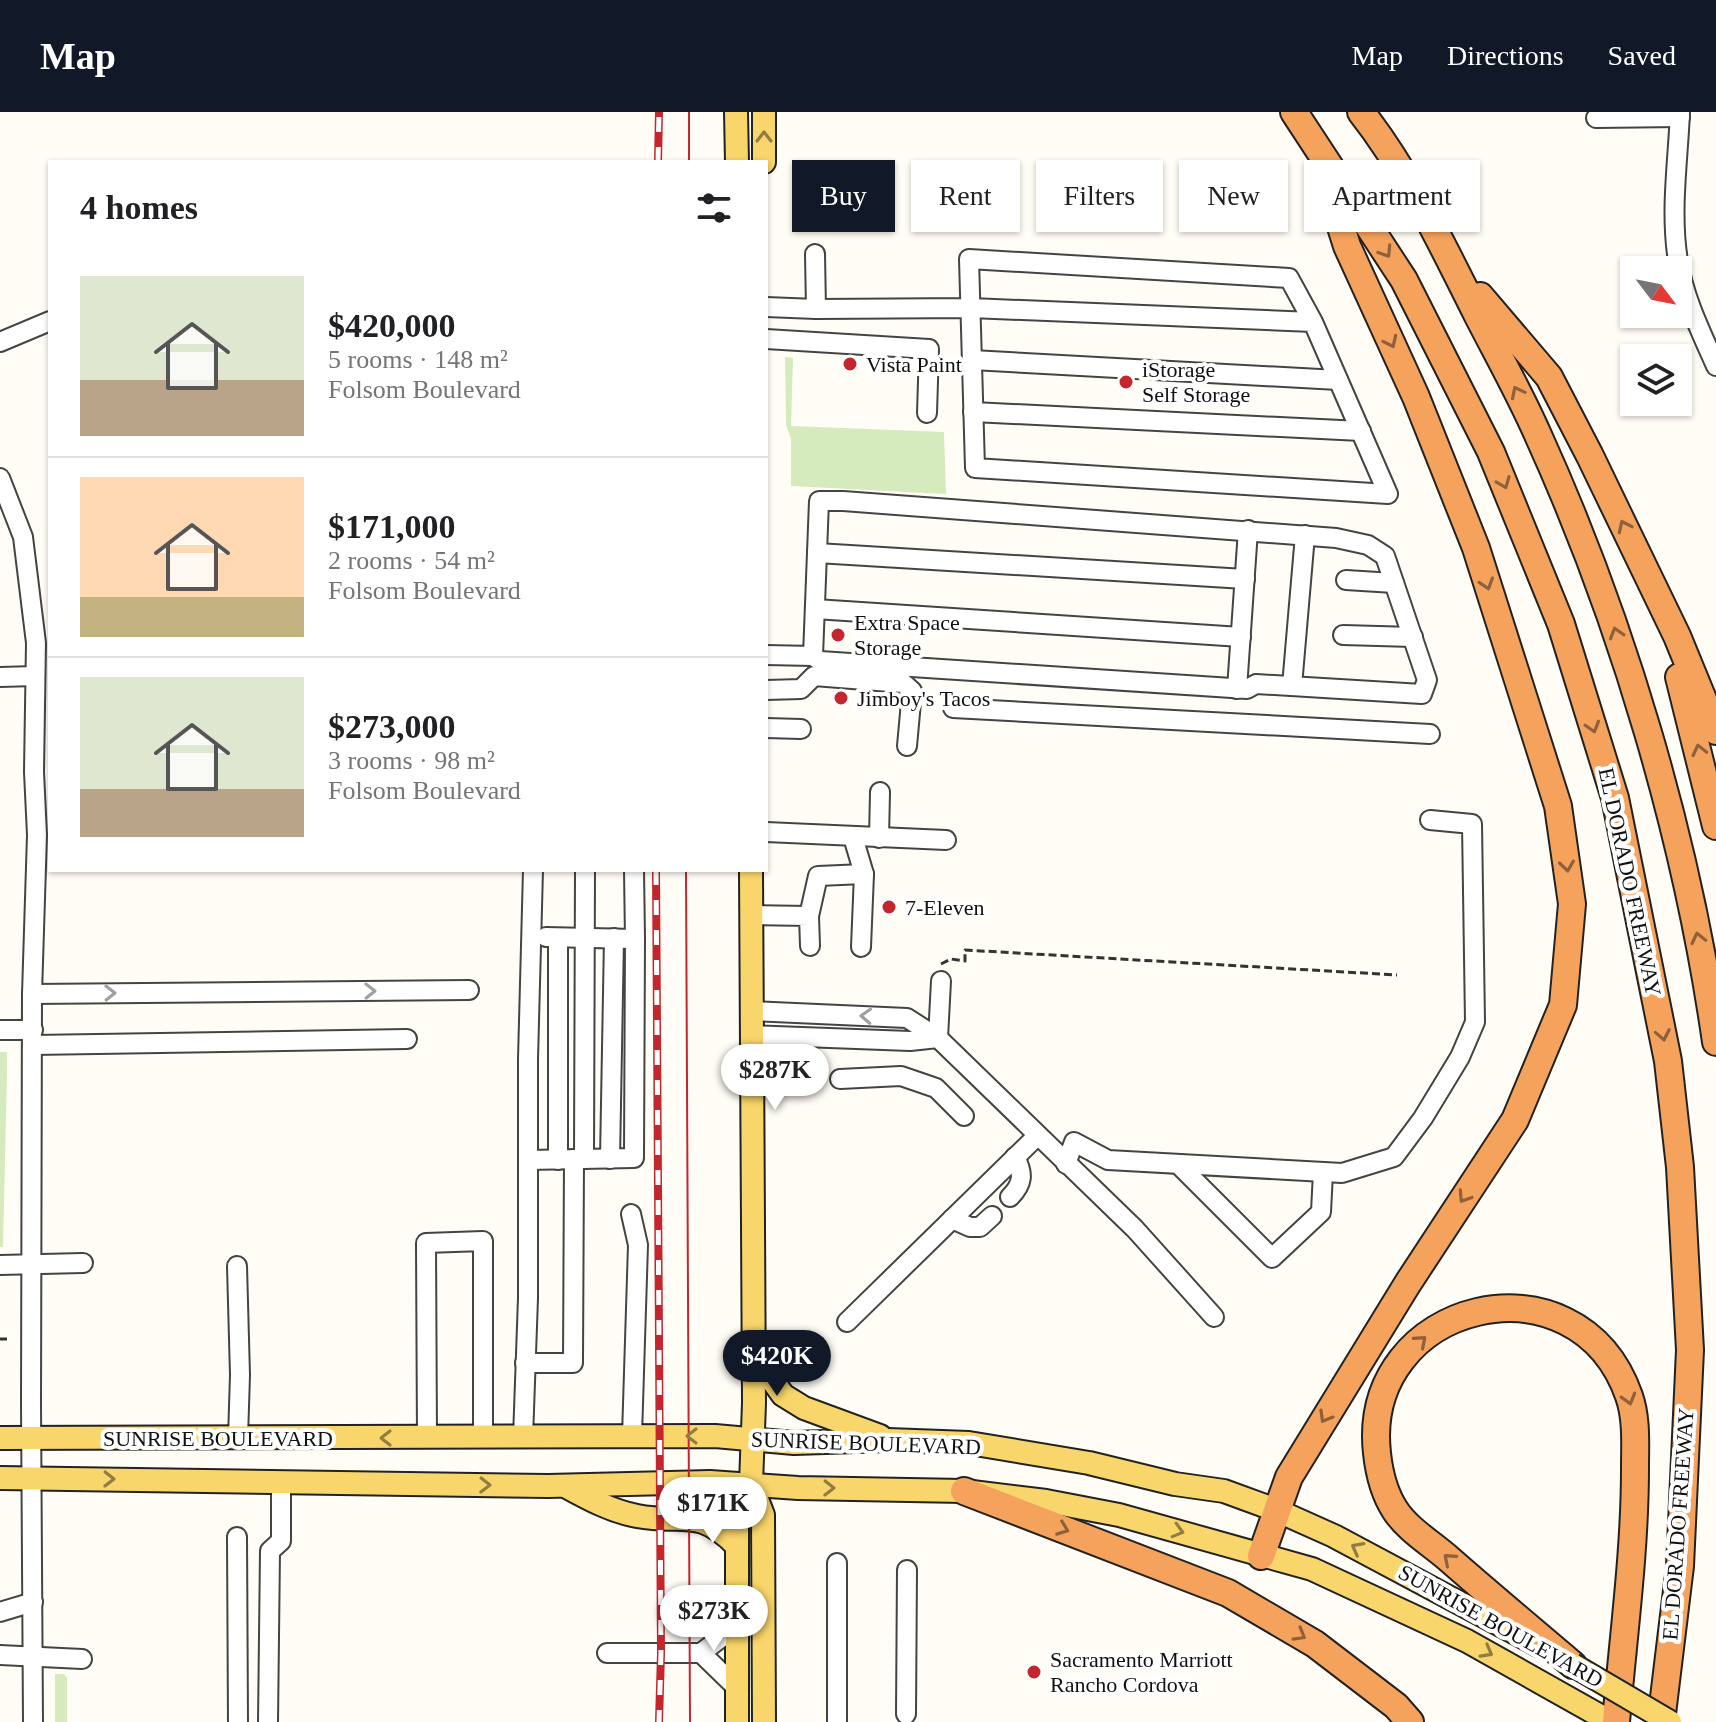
<!DOCTYPE html>
<meta charset="utf-8">
<style>
:root{--surface:#fff;--page:#f6f6f6;--text:#202124;--muted:#757577;--line:#e0e0e0;--accent:#111827}
body{margin:0;font-family:"Times New Roman",serif;background:var(--page);color:var(--text);height:100vh;display:flex;flex-direction:column;font-size:30px;white-space:nowrap}
*{box-sizing:border-box;margin:0}
p{font-size:26px;color:var(--muted)}
.icon{flex:none;width:44px;height:44px;fill:none;stroke:currentColor;stroke-width:2;stroke-linecap:round;stroke-linejoin:round}
.map{position:relative;flex:1;overflow:hidden}
.panel{position:absolute;left:48px;top:48px;width:720px;height:712px;display:flex;flex-direction:column;background:var(--surface);border-radius:0px;box-shadow:0 2px 6px #0004}
.panel>*{flex:none}
.guide{position:absolute;left:792px;top:48px;width:760px;height:72px;display:flex;gap:16px}
.needle{width:52px;rotate:122deg}
.tools{position:absolute;left:1620px;top:144px;display:grid;gap:16px}
.tools a{display:grid;place-items:center;width:72px;height:72px;border-radius:0px;background:var(--surface);box-shadow:0 2px 6px #0004;font-size:40px}
.price{position:absolute;translate:-50% -68px;padding:0 18px;border-radius:28px;background:#fff;color:#222;font-size:26px;line-height:52px;filter:drop-shadow(0 2px 4px #0008)}
.price::after{content:'';position:absolute;left:50%;top:48px;width:24px;height:18px;margin-left:-12px;background:inherit;clip-path:polygon(0 0,100% 0,50% 100%)}
.price.on{background:var(--accent);color:#fff}
ul{padding:0;list-style:none}
li{display:flex;align-items:center;gap:24px;height:200px;padding:0 32px}
li+li{border-top:2px solid var(--line)}
li span{display:grid;place-items:center;flex:none;width:224px;height:160px;border-radius:0px;color:#555}
li>.icon{margin-inline-start:auto}
span .icon{width:96px;height:96px;fill:#fffc;stroke-width:1}
li b{font-size:34px}
h2{display:flex;justify-content:space-between;align-items:center;height:96px;padding:0 32px;font-size:34px}
.chip{padding:0 28px;border-radius:0px;background:var(--surface);box-shadow:0 2px 6px #0004;font-size:28px;line-height:72px}
.chip.on{background:var(--accent);color:#fff}
header{display:flex;align-items:center;gap:48px;box-sizing:border-box;height:112px;padding:0 40px;background:var(--accent);color:#fff}
header strong{font-size:38px}
nav{display:flex;gap:44px;margin-inline-start:auto;font-size:28px}
.map>svg:first-child{display:block}
.green{fill:#d5ebbd}
.lines{fill:none;stroke-linecap:round;stroke-linejoin:round}
.minor-casing{stroke:#444;stroke-width:22}
.major-casing{stroke:#222;stroke-width:26}
.highway-casing{stroke:#222;stroke-width:30}
.path{stroke:#333;stroke-width:3;stroke-dasharray:8 4;stroke-linecap:butt}
.minor{stroke:#fff;stroke-width:18}
.major{stroke:#f9d66b;stroke-width:22}
.highway{stroke:#f5a25d;stroke-width:26}
.tram{stroke:#c4262e;stroke-width:2}
.rail-casing{stroke:#c4262e;stroke-width:8}
.rail{stroke:#fff;stroke-width:5;stroke-dasharray:15;stroke-linecap:butt}
.major-bridge-casing{stroke:#222;stroke-width:26;stroke-linecap:butt}
.major-bridge{stroke:#f9d66b;stroke-width:22}
.oneway{stroke:#917d42}
.oneway2{stroke:#8e613b}
.oneway3{stroke:#a0a0a0}
.poi-dot{fill:#c4262e;stroke:#fff;stroke-width:3}
.labels{text-anchor:middle;dominant-baseline:central;stroke-width:8;stroke-linejoin:round;paint-order:stroke}
.poi-label{font-size:22px;fill:#111;stroke:#fff;text-anchor:start}
.street-label{font-size:22px;fill:#111;stroke:#fff}
</style>
<header>
<strong>Map</strong>
<nav><a>Map</a><a>Directions</a><a>Saved</a></nav>
</header>
<div class="map">
<svg width="1716" height="1610" viewBox="0 0 1716 1610">
<rect width="100%" height="100%" fill="#fffdf5"/>
<g class="green">
<path d="M785,245L793,246L791,314L944,320L946,382L791,374V327L786,313Z"/>
<path d="M0,940H7V961L3,1135H0Z"/>
<path d="M55,1562H64L67,1566V1610H55Z"/>
</g>
<g class="lines">
<defs>
<g id="minor">
<path d="M1680,0C1678,49 1670,100 1678,149C1684,186 1701,220 1716,254"/>
<path d="M1596,6L1680,5"/>
<path d="M815,142L816,197"/>
<path d="M766,195L816,197L971,196L1313,210L1388,382L975,356L969,147L1289,166L1313,210"/>
<path d="M766,227L929,237L927,301"/>
<path d="M0,230L50,209"/>
<path d="M972,248L1338,268"/>
<path d="M973,300L1361,319"/>
<path d="M0,366L23,425L36,531L34,660L37,723L32,882L31,1291L33,1610"/>
<path d="M817,441L1245,467"/>
<path d="M1346,468L1394,471"/>
<path d="M815,497L1241,525"/>
<path d="M1343,523L1413,525"/>
<path d="M766,543L813,544L819,389H843L1336,426L1368,433L1385,444L1427,568L1422,582L1256,572L1247,577L820,549L813,544"/>
<path d="M0,565L35,564"/>
<path d="M1292,574L1305,423"/>
<path d="M1237,577L1248,418"/>
<path d="M766,578L801,577L814,564L903,571L912,579L907,634"/>
<path d="M953,596L1430,622"/>
<path d="M766,616L801,617"/>
<path d="M766,720L946,728"/>
<path d="M853,725L864,762L861,835"/>
<path d="M879,726L880,680"/>
<path d="M751,803L809,804L810,834"/>
<path d="M809,804L818,764L864,762"/>
<path d="M546,825L635,827L634,758"/>
<path d="M558,826V1048"/>
<path d="M32,882L469,878"/>
<path d="M751,899L907,906L938,926L1135,1117L1214,1205"/>
<path d="M0,918H33"/>
<path d="M751,923L910,929L938,926"/>
<path d="M938,926L941,869"/>
<path d="M33,933L407,927"/>
<path d="M840,967L901,964L936,976L964,1004"/>
<path d="M584,1047L585,758"/>
<path d="M610,1047L614,826"/>
<path d="M528,1048L634,1046L635,827"/>
<path d="M1066,1052L1074,1030L1108,1048L1342,1061L1394,1045L1423,1006L1460,945L1475,910L1472,712L1430,708"/>
<path d="M1178,1052L1272,1146L1321,1100L1323,1060"/>
<path d="M1010,1085C1023,1072 1024,1062 1015,1045"/>
<path d="M631,1102L638,1133L632,1324"/>
<path d="M952,1107L970,1115H980L992,1104"/>
<path d="M0,1153L83,1151"/>
<path d="M237,1154L240,1263L238,1326"/>
<path d="M847,1210L1037,1024"/>
<path d="M525,1251H573L574,1047"/>
<path d="M427,1326L426,1131L483,1129V1326"/>
<path d="M523,1326L528,1186V947L533,758"/>
<path d="M237,1425L238,1610"/>
<path d="M837,1451V1610"/>
<path d="M0,1500L33,1490"/>
<path d="M607,1541H701L737,1576"/>
<path d="M701,1541L722,1525L737,1506"/>
<path d="M0,1543L82,1547"/>
<path d="M906,1602L907,1458"/>
<path d="M268,1610L270,1439L281,1429V1370"/>
</g>
<g id="major">
<path d="M736,0L737,50"/>
<path d="M764,0V50"/>
<path d="M754,1243L783,1283L804,1296L880,1324"/>
<path d="M0,1326L715,1324L794,1331L888,1328L969,1331L1089,1351L1175,1372L1224,1379L1276,1398L1334,1424L1538,1533"/>
<path d="M0,1366L548,1374L710,1370L798,1376L964,1379L1046,1389L1119,1403L1312,1457L1467,1529L1611,1610"/>
<path d="M751,1372L763,1403L764,1610"/>
<path d="M567,1375C589,1387 611,1399 637,1404C683,1413 697,1394 736,1433"/>
<path d="M737,1610V1406L751,1372L754,1291L751,758"/>
</g>
<g id="highway">
<path d="M1294,0L1404,168L1491,340L1561,512L1615,686L1668,949L1680,1055L1690,1238L1680,1454L1661,1610"/>
<path d="M1361,0C1409,61 1443,135 1478,204C1498,243 1520,282 1538,323C1623,510 1687,727 1716,930"/>
<path d="M1480,184L1549,265L1590,344L1677,524L1716,619"/>
<path d="M1679,565L1716,714"/>
<path d="M964,1379L1228,1481L1315,1532L1396,1594L1410,1610"/>
<path d="M1261,1444L1289,1365L1408,1171L1515,1008L1563,893L1572,792L1558,694L1476,436L1416,285L1347,134L1324,61"/>
<path d="M1573,1553C1532,1518 1490,1483 1449,1447C1432,1432 1407,1417 1395,1398C1384,1381 1379,1360 1377,1341C1360,1189 1577,1136 1629,1284C1637,1307 1635,1332 1635,1356C1635,1441 1623,1526 1616,1610"/>
</g>
</defs>
<use href="#minor" class="minor-casing"/>
<use href="#major" class="major-casing"/>
<use href="#highway" class="highway-casing"/>
<g class="path">
<path d="M941,852L951,847L965,849V838L1397,863"/>
<path d="M0,1227H7"/>
</g>
<use href="#minor" class="minor"/>
<use href="#major" class="major"/>
<use href="#highway" class="highway"/>
<g class="tram">
<path d="M689,0V50"/>
<path d="M686,758L690,1610"/>
</g>
<defs>
<g id="rail">
<path d="M658,50L659,0"/>
<path d="M656,758L661,1541L659,1610"/>
</g>
</defs>
<use href="#rail" class="rail-casing"/>
<use href="#rail" class="rail"/>
<defs>
<path id="major-bridge" d="M1573,1553L1670,1610"/>
</defs>
<use href="#major-bridge" class="major-bridge-casing"/>
<use href="#major-bridge" class="major-bridge"/>
</g>
<defs><path id="oneway-chevron" d="M-2-3.5L2.5 0L-2 3.5" fill="none" stroke-width="1.6" stroke-linecap="round" stroke-linejoin="round" transform="scale(2)"/></defs>
<g class="oneway">
<use href="#oneway-chevron" transform="translate(764 25) rotate(-90)"/>
<use href="#oneway-chevron" transform="translate(692 1324) rotate(-180)"/>
<use href="#oneway-chevron" transform="translate(386 1326) rotate(180)"/>
<use href="#oneway-chevron" transform="translate(109 1367) rotate(1)"/>
<use href="#oneway-chevron" transform="translate(485 1373) rotate(1)"/>
<use href="#oneway-chevron" transform="translate(829 1376) rotate(1)"/>
<use href="#oneway-chevron" transform="translate(1178 1419) rotate(16)"/>
<use href="#oneway-chevron" transform="translate(1357 1436) rotate(-152)"/>
<use href="#oneway-chevron" transform="translate(1487 1540) rotate(29)"/>
</g>
<g class="oneway2">
<use href="#oneway-chevron" transform="translate(1386 140) rotate(57)"/>
<use href="#oneway-chevron" transform="translate(1391 230) rotate(65)"/>
<use href="#oneway-chevron" transform="translate(1517 280) rotate(-117)"/>
<use href="#oneway-chevron" transform="translate(1504 371) rotate(68)"/>
<use href="#oneway-chevron" transform="translate(1624 414) rotate(-115)"/>
<use href="#oneway-chevron" transform="translate(1487 472) rotate(72)"/>
<use href="#oneway-chevron" transform="translate(1616 521) rotate(-107)"/>
<use href="#oneway-chevron" transform="translate(1593 615) rotate(73)"/>
<use href="#oneway-chevron" transform="translate(1699 638) rotate(-103)"/>
<use href="#oneway-chevron" transform="translate(1567 754) rotate(82)"/>
<use href="#oneway-chevron" transform="translate(1698 826) rotate(-103)"/>
<use href="#oneway-chevron" transform="translate(1663 923) rotate(79)"/>
<use href="#oneway-chevron" transform="translate(1464 1085) rotate(123)"/>
<use href="#oneway-chevron" transform="translate(1421 1229) rotate(-41)"/>
<use href="#oneway-chevron" transform="translate(1629 1287) rotate(74)"/>
<use href="#oneway-chevron" transform="translate(1325 1305) rotate(120)"/>
<use href="#oneway-chevron" transform="translate(1063 1417) rotate(21)"/>
<use href="#oneway-chevron" transform="translate(1449 1447) rotate(-139)"/>
<use href="#oneway-chevron" transform="translate(1300 1523) rotate(30)"/>
</g>
<g class="oneway3">
<use href="#oneway-chevron" transform="translate(370 879) rotate(-1)"/>
<use href="#oneway-chevron" transform="translate(110 881) rotate(-1)"/>
<use href="#oneway-chevron" transform="translate(866 904) rotate(-177)"/>
</g>
<g class="poi-dot">
<circle cx="850" cy="252" r="8"/>
<circle cx="1126" cy="270" r="8"/>
<circle cx="838" cy="523" r="8"/>
<circle cx="841" cy="586" r="8"/>
<circle cx="889" cy="795" r="8"/>
<circle cx="1034" cy="1560" r="8"/>
</g>
<g class="labels">
<g class="poi-label">
<text x="866" y="252">Vista Paint</text>
<text x="1142" y="257">iStorage<tspan x="1142" dy="25">Self Storage</tspan></text>
<text x="854" y="510">Extra Space<tspan x="854" dy="25">Storage</tspan></text>
<text x="857" y="586">Jimboy's Tacos</text>
<text x="905" y="795">7-Eleven</text>
<text x="1050" y="1547">Sacramento Marriott<tspan x="1050" dy="25">Rancho Cordova</tspan></text>
</g>
<g class="street-label">
<text transform="translate(1630 770) rotate(78)">EL DORADO FREEWAY</text>
<text x="218" y="1326">SUNRISE BOULEVARD</text>
<text transform="translate(866 1331) rotate(2)">SUNRISE BOULEVARD</text>
<text transform="translate(1678 1412) rotate(-86)">EL DORADO FREEWAY</text>
<text transform="translate(1501 1514) rotate(29)">SUNRISE BOULEVARD</text>
</g>
</g>
</svg>
<div class="tools">
<a><svg class="needle" viewBox="-14 -14 28 28"><path d="M0-13l5 13h-10z" fill="#e53935"/><path d="M0 13l5-13h-10z" fill="#757577"/></svg></a>
<a><svg class="icon" aria-label="layers" viewBox="0 0 24 24"><path d="M12 4l9 5-9 5-9-5zM3 14l9 5 9-5"/></svg></a>
</div>
<b class="price" style="left:775px;top:1000px">$287K</b>
<b class="price on" style="left:777px;top:1286px">$420K</b>
<b class="price" style="left:713px;top:1433px">$171K</b>
<b class="price" style="left:714px;top:1541px">$273K</b>
<div class="guide">
<a class="chip on">Buy</a>
<a class="chip">Rent</a>
<a class="chip">Filters</a>
<a class="chip">New</a>
<a class="chip">Apartment</a>
</div>
<section class="panel">
<h2>4 homes<svg class="icon" aria-label="filters" viewBox="0 0 24 24"><path d="M4 7h16M4 17h16"/><circle cx="9" cy="7" r="2"/><circle cx="15" cy="17" r="2"/></svg></h2>
<ul>
<li><span style="background:linear-gradient(#dfe7d0 65%,#b9a48a 0)"><svg class="icon" aria-label="home" viewBox="0 0 24 24"><path d="M3 11l9-7 9 7M6 9v11h12V9"/></svg></span><div><b>$420,000</b><p>5 rooms · 148 m²</p><p>Folsom Boulevard</p></div></li>
<li><span style="background:linear-gradient(#ffd9b3 75%,#c2b280 0)"><svg class="icon" aria-label="home" viewBox="0 0 24 24"><path d="M3 11l9-7 9 7M6 9v11h12V9"/></svg></span><div><b>$171,000</b><p>2 rooms · 54 m²</p><p>Folsom Boulevard</p></div></li>
<li><span style="background:linear-gradient(#dfe7d0 70%,#b9a48a 0)"><svg class="icon" aria-label="home" viewBox="0 0 24 24"><path d="M3 11l9-7 9 7M6 9v11h12V9"/></svg></span><div><b>$273,000</b><p>3 rooms · 98 m²</p><p>Folsom Boulevard</p></div></li>
</ul>
</section>
</div>
